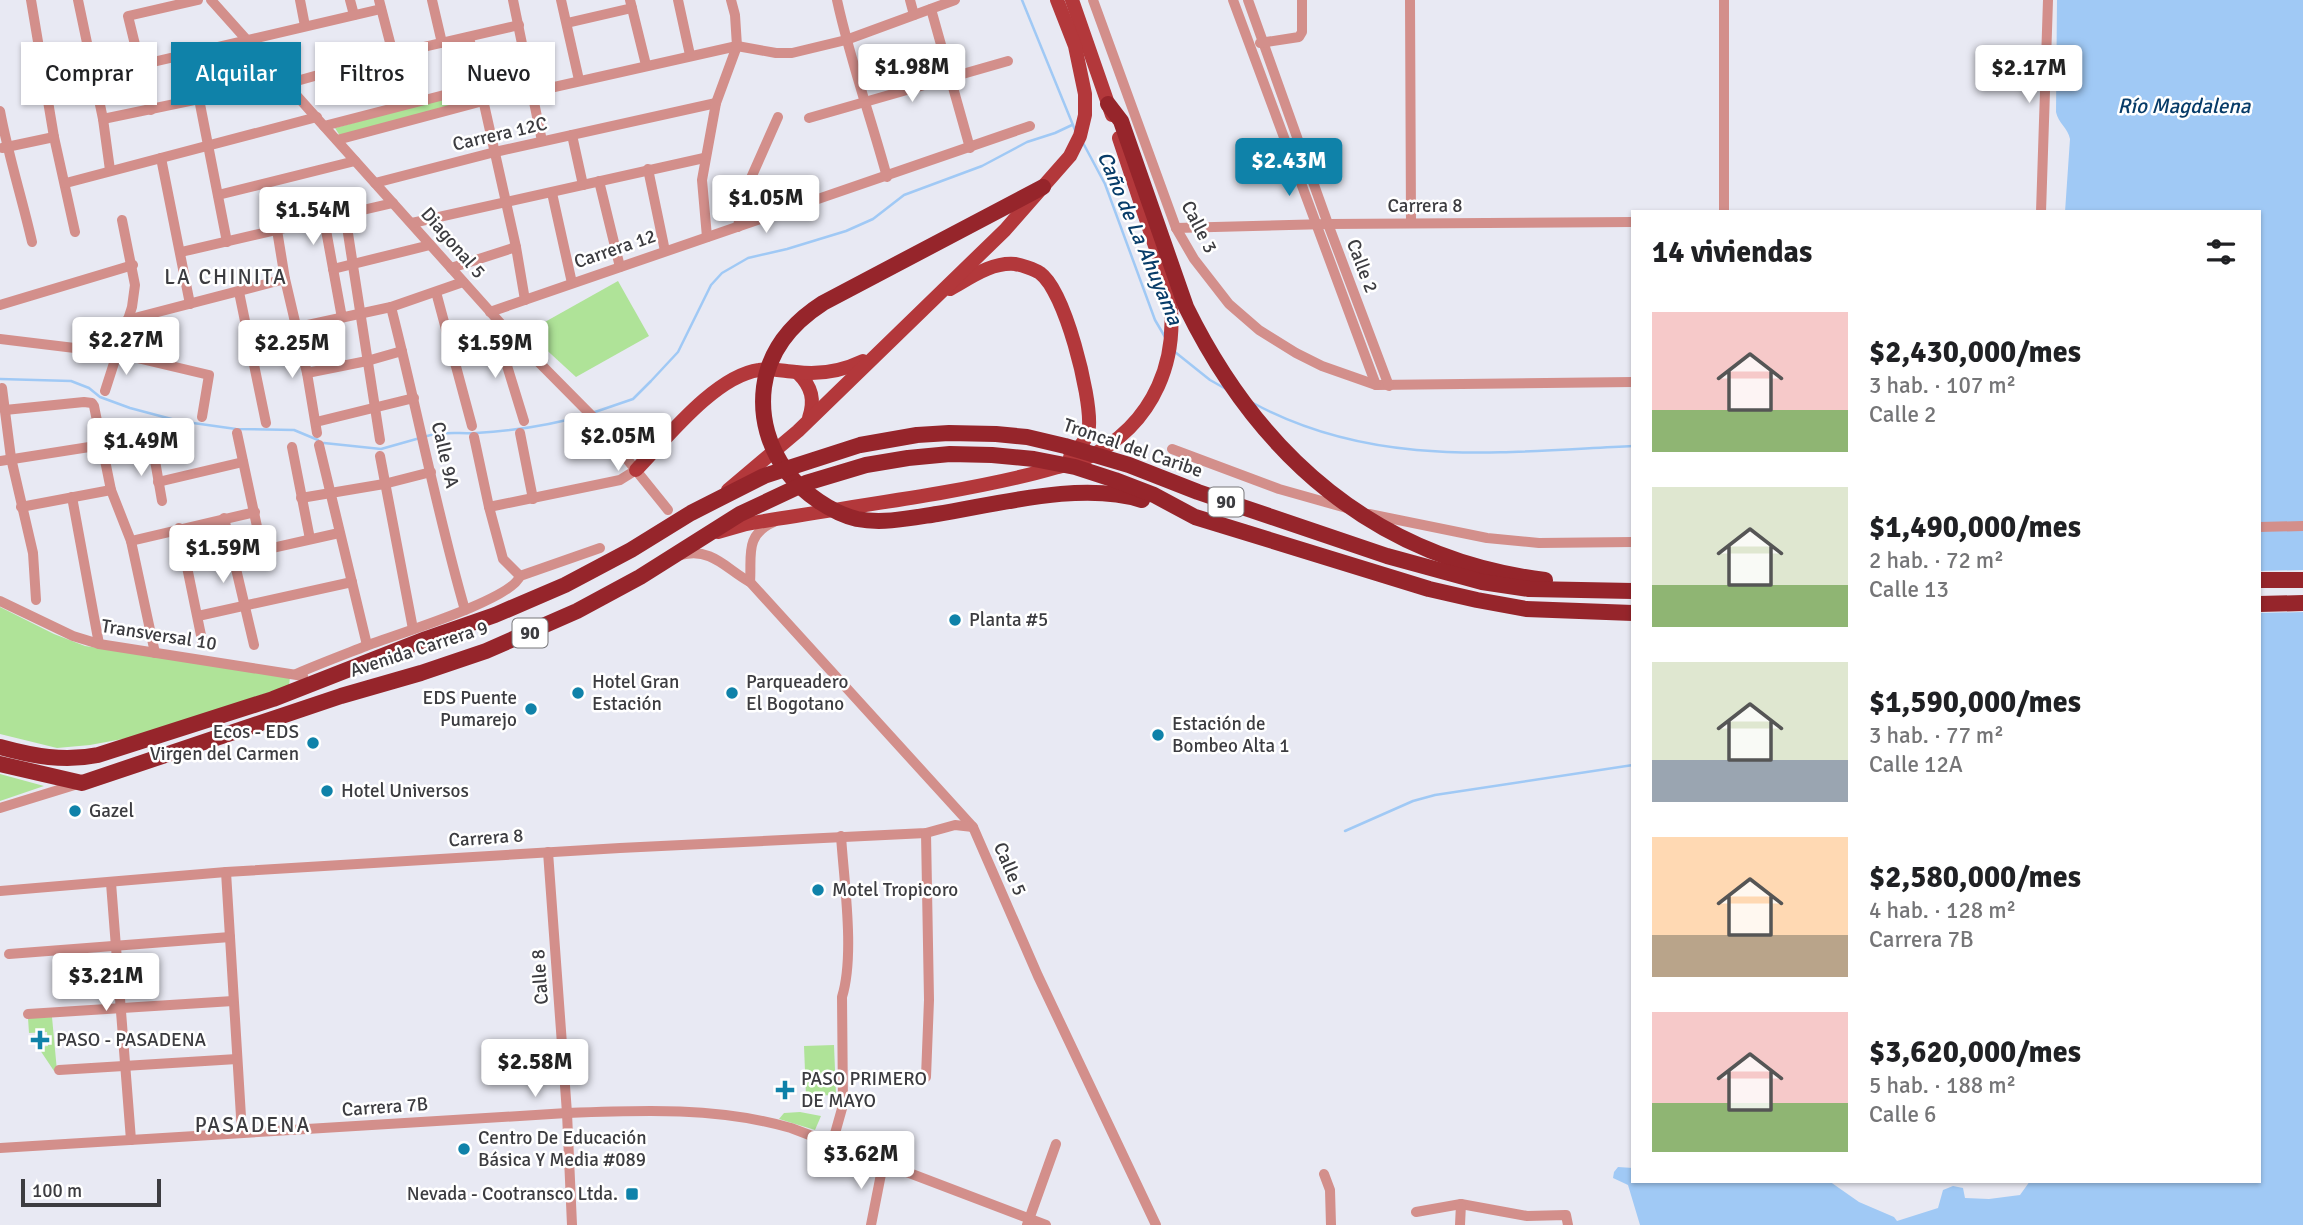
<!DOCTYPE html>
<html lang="es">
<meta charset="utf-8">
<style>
:root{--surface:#fff;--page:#f2f2f2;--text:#202124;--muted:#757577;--accent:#0f82a9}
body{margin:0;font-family:Signika,sans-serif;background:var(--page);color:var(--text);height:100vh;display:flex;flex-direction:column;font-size:26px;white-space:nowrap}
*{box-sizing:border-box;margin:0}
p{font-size:23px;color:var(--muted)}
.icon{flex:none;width:38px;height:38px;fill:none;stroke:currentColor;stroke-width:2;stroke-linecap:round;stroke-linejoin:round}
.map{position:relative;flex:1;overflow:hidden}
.side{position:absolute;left:1631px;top:210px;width:630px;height:973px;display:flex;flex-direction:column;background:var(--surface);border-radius:0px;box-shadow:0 2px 5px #0004}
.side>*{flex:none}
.banner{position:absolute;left:21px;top:42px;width:665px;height:63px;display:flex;gap:14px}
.scale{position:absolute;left:21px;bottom:18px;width:140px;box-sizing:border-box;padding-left:7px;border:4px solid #3c3c40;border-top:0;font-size:19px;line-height:24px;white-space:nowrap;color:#3c3c40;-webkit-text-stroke:5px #fff;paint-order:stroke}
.price{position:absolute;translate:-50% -60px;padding:0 16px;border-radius:7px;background:#fff;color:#222;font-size:23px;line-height:46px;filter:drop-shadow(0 2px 4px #0008)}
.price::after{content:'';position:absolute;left:50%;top:42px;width:21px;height:16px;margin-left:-10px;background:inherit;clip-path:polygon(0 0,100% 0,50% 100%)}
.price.on{background:var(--accent);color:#fff}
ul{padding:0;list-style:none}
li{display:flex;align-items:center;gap:21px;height:175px;padding:0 21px}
li span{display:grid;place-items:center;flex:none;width:196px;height:140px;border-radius:0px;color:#555}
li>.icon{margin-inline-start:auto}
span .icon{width:84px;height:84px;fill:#fffc;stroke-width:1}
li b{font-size:30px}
h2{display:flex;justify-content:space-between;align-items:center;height:84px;padding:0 21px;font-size:30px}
.tag{padding:0 24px;border-radius:0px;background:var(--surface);box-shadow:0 2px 5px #0004;font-size:24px;line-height:63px}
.tag.on{background:var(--accent);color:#fff}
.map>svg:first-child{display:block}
.green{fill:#afe398}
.water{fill:#a0c9f5}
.pier{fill:#e8e9f3}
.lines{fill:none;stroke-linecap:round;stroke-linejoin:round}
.stream{stroke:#a0c9f5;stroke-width:2.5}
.minor{stroke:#d38f8b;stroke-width:10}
.major{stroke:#b3383b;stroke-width:14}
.highway{stroke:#96252b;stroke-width:16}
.poi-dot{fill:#0f82a9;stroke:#fff;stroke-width:2.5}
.labels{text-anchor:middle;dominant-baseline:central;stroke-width:5;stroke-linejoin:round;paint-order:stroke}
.shield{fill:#fff;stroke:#767679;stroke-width:2}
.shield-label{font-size:18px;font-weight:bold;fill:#3c3c40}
.street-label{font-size:19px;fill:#3c3c40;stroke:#fff}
.poi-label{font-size:19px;fill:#3c3c40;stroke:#fff;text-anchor:start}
.water-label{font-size:21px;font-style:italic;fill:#073c69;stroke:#fff}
.neighbourhood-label{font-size:21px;letter-spacing:2px;fill:#3c3c40;stroke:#fff}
</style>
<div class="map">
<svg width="2303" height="1225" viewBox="0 0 2303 1225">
<rect width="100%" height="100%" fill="#e8e9f3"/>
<g class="green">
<path d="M477,89L479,99L340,136L335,128Z"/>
<path d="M618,281L649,336L576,377L527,332Z"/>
<path d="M0,607L54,634L85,646L290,677L289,686L128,738L90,745L57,748L0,734Z"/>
<path d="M0,774L44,786L0,801Z"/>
<path d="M52,1017L57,1071H54L38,1047L48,1046L47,1032L29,1033L28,1018Z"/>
<path d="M834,1045L836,1095L806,1096L804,1046Z"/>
<path d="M800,1112L821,1116L815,1130L779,1119L784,1113Z"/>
</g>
<path class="water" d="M2057,0H2303V1225H1640L1628,1185L1613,1178L1614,1172L1618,1167L1633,1168V1181H1829L1859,1202L1894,1217L1897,1221L1938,1208L1943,1190L1953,1186L1963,1188L1965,1198L1989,1199L2020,1195L2030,1181H2259V212H2065L2070,139C2068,128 2058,123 2056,112Z"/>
<path class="pier" d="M2303,570V612L2259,613V571Z"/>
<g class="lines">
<g class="stream">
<path d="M1022,0L1075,130"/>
<path d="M1082,141L1105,184L1155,320L1165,337"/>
<path d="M1175,352L1210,380L1226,389"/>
<path d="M0,379L71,381L89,388L100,397L130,408L179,421L236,429L294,430L318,440"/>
<path d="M1253,403C1375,469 1501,452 1633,446"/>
<path d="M592,413L633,399L651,381L678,352L711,285L722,273L748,258L787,249L846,231L873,219L904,195L982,166L1027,142L1055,133L1072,125"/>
<path d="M427,436C443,431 459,434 476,433C513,431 551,425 586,415"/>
<path d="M324,443L381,449L420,438"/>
<path d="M1345,831L1413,801L1435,795L1633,765"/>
</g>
<g class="minor">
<path d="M31,0L54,137L75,232"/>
<path d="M78,0L103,119L110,170"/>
<path d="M211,0L503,326L593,417L668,510"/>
<path d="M300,0L305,26"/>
<path d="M350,0L354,15"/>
<path d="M379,0L393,54"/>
<path d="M432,0L442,43"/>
<path d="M513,0L542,141"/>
<path d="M561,0L579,80"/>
<path d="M630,0L646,65"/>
<path d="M678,0L690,55"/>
<path d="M837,0C850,60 871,118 887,177"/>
<path d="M910,0L914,15"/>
<path d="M1093,0L1176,228L1194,259L1229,304L1259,330L1296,353L1322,366L1376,385L1633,382"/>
<path d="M1233,0L1376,385"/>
<path d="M1248,0L1328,224L1389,386"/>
<path d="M1410,0L1411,223"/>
<path d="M1724,0V212"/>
<path d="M931,9L970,148"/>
<path d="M567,23L632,8"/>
<path d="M469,37L516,247L525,300"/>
<path d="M1260,43L1299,37L1302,32V0"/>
<path d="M140,65L381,9"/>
<path d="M286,84L393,54L519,25"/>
<path d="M532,92L737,46L776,53H792L846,40L955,0"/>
<path d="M199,99L227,242"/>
<path d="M151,110L128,16L198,0"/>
<path d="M0,111C8,155 22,198 32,242"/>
<path d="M809,118L1008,61"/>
<path d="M103,119L199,99L281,79"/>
<path d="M324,126L479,86"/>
<path d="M572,135L583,185"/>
<path d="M337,140L483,101"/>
<path d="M2,148L54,137"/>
<path d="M161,158L190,304"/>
<path d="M648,169L665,251"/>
<path d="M599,181L620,267"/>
<path d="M66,183L317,117"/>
<path d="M375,183L495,152L716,103"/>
<path d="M552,193L572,283"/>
<path d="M218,195L355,161"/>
<path d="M2041,212L2048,0"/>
<path d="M345,214L380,440"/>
<path d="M324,219L342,318"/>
<path d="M412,223L704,158"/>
<path d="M738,227L743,196L778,117"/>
<path d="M1176,228L1328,224L1633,222"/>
<path d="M277,230L285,279L307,373L317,433"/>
<path d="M707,237L702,180L716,103L737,46L735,15L731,0"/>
<path d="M181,252L393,203"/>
<path d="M451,268L516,247"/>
<path d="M333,269L430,245"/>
<path d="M239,292L266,423"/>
<path d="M436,292L472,426"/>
<path d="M0,305L133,265"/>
<path d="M391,307C417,408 436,510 465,610"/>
<path d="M490,312L1030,126"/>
<path d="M127,320L285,279"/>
<path d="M294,328L391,307L463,282"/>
<path d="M496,330L524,421"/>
<path d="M0,339L116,353L209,375L202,417"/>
<path d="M450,343L501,327"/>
<path d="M307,373L367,361L402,351"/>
<path d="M2,388L11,458L33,553L36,600"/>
<path d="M105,391L132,307L135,285L122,220"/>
<path d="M5,410L84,402L92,403L94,406L111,490L131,541L155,653"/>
<path d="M316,422L414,398"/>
<path d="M237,433L262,550"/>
<path d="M520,433L533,499"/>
<path d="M319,445L367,645"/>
<path d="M292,447L310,539"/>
<path d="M1172,449L1279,489L1350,509"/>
<path d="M380,456L413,629"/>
<path d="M0,461L102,445L150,446L153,449L162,501"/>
<path d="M158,482L243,462"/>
<path d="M72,497L99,644"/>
<path d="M301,498L384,484L431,472"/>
<path d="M21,507L111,490"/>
<path d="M489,507L620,480L636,470"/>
<path d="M1369,514L1487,538L1539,543L1633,542"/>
<path d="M224,518L254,645"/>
<path d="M2259,527L2303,526"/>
<path d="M179,528L203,645"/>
<path d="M131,541L255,512"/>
<path d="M681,555C712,547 726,569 750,582L973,827L1038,976L1156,1225"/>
<path d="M233,557L339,533"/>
<path d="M520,576L600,548"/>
<path d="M750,582C752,556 744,535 774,522"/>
<path d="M0,601L73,636L99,644L303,676"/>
<path d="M198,616L352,582"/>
<path d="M296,674C319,664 343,655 366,646C394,635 512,600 520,576L503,559L489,507L474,437"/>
<path d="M0,808L81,783"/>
<path d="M548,852L567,1113L572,1225"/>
<path d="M226,872L242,1133"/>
<path d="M111,883L131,1140"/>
<path d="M0,891L226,872L620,848L926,833L955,825L973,827"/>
<path d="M9,954L230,937"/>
<path d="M28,1014L233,1001"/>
<path d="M59,1070L237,1059"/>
<path d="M926,1077L929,1000L926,833"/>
<path d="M832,1144L843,1105L842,997C855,955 844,882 841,836"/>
<path d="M0,1148L567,1113C642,1110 719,1107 791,1128L1046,1225"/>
<path d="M1324,1174L1330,1190L1331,1225"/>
<path d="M1416,1212L1461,1204L1527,1216L1566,1215L1568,1225"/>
<path d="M871,1225L883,1164"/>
<path d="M1027,1225L1056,1144"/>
<path d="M1460,1225L1461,1204"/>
</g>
<g class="major">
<path d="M1072,0L1112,115"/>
<path d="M950,289C970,278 991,262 1015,264C1021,265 1034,269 1040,273C1065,291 1091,395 1089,426C1089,438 1079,448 1070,457"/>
<path d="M798,373C812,387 815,400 809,418"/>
<path d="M636,470C666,439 715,376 759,370C771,368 783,371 796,372C819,375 842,371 863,361"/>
<path d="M728,490L798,431L1005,230L1070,156L1080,136L1085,115V94L1075,46L1057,0"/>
<path d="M718,532L746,524C811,513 876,504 940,493C979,486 1017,479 1054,468C1064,465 1076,464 1085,459C1155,425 1183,357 1167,282L1119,138"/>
</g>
<g class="highway">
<path d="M1108,104L1121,121L1186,307C1259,456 1376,559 1545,580"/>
<path d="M1043,187L823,303C792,323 769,349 764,387C760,418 769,448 787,472C803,493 832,513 857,519C883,524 911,518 937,514C999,504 1082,481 1142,500"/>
<path d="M2259,580H2303"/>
<path d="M2259,604L2303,603"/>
<path d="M0,747C33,756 64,762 98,755L273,699L426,639L495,615L565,585L631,550L691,513L764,476L860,445L917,435L949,433L996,434L1027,437L1065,446L1129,465L1198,492L1387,556L1482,582L1529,589L1633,591"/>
<path d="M0,764L82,783L341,696L421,673L486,651L577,611L640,577L740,514L806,483L866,465L908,458L950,454L992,455L1034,459L1075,467L1115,480L1154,495L1195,517L1429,589L1477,600L1526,609L1633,613"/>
</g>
</g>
<g class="poi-dot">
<circle cx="955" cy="620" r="7"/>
<circle cx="578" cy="693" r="7"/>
<circle cx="732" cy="693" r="7"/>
<circle cx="531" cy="709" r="7"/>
<circle cx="1158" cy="735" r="7"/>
<circle cx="313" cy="743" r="7"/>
<circle cx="327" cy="791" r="7"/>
<circle cx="75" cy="811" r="7"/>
<circle cx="818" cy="890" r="7"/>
<path d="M36.5 1029.5h7v7h7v7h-7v7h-7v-7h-7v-7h7z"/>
<path d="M781.5 1079.5h7v7h7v7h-7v7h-7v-7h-7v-7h7z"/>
<circle cx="464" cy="1149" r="7"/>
<rect x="625" y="1187" width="14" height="14" rx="3.5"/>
</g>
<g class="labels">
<g class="shield">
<rect x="1208.5" y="487.5" width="35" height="29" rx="5"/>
<rect x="512.5" y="618.5" width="35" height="29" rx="5"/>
</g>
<g class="shield-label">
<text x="1226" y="502">90</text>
<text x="530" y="633">90</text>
</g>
<g class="street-label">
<text transform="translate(500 134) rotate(-13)">Carrera 12C</text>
<text x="1425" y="206">Carrera 8</text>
<text transform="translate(1199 227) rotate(63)">Calle 3</text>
<text transform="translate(453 243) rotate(49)">Diagonal 5</text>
<text transform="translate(615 249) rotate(-19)">Carrera 12</text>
<text transform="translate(1362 266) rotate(69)">Calle 2</text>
<text transform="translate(1133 448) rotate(19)">Troncal del Caribe</text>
<text transform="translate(445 455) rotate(77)">Calle 9A</text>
<text transform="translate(159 635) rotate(9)">Transversal 10</text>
<text transform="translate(419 649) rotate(-18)">Avenida Carrera 9</text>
<text transform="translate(486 838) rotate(-4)">Carrera 8</text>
<text transform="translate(1010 869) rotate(67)">Calle 5</text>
<text transform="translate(540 977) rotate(-94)">Calle 8</text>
<text transform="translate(385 1107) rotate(-4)">Carrera 7B</text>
</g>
<g class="poi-label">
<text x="969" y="620">Planta #5</text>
<text x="592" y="682">Hotel Gran<tspan x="592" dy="22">Estación</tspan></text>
<text x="746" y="682">Parqueadero<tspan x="746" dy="22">El Bogotano</tspan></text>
<text x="517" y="698" text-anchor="end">EDS Puente<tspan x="517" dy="22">Pumarejo</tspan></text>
<text x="1172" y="724">Estación de<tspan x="1172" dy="22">Bombeo Alta 1</tspan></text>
<text x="299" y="732" text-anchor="end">Ecos - EDS<tspan x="299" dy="22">Virgen del Carmen</tspan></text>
<text x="341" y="791">Hotel Universos</text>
<text x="89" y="811">Gazel</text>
<text x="832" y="890">Motel Tropicoro</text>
<text x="56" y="1040">PASO - PASADENA</text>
<text x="801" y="1079">PASO PRIMERO<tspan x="801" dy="22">DE MAYO</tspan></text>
<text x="478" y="1138">Centro De Educación<tspan x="478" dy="22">Básica Y Media #089</tspan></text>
<text x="618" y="1194" text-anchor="end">Nevada - Cootransco Ltda.</text>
</g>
<g class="water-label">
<text x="2184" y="106">Río Magdalena</text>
<text transform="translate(1140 238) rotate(67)">Caño de La Ahuyama</text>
</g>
<g class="neighbourhood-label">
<text x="226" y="277">LA CHINITA</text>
<text x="253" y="1125">PASADENA</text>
</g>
</g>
</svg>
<div class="scale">100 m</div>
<b class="price" style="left:912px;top:104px">$1.98M</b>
<b class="price" style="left:2029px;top:105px">$2.17M</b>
<b class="price on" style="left:1289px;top:198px">$2.43M</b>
<b class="price" style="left:766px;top:235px">$1.05M</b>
<b class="price" style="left:313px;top:247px">$1.54M</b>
<b class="price" style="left:126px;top:377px">$2.27M</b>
<b class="price" style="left:292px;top:380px">$2.25M</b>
<b class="price" style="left:495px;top:380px">$1.59M</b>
<b class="price" style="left:618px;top:473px">$2.05M</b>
<b class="price" style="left:141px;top:478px">$1.49M</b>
<b class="price" style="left:223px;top:585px">$1.59M</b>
<b class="price" style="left:106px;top:1013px">$3.21M</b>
<b class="price" style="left:535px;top:1099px">$2.58M</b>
<b class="price" style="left:861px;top:1191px">$3.62M</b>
<div class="banner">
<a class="tag">Comprar</a>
<a class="tag on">Alquilar</a>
<a class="tag">Filtros</a>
<a class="tag">Nuevo</a>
</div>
<section class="side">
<h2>14 viviendas<svg class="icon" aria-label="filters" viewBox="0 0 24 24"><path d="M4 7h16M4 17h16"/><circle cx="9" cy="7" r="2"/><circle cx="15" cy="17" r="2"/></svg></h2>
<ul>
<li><span style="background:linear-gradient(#f6c9c9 70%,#8fb573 0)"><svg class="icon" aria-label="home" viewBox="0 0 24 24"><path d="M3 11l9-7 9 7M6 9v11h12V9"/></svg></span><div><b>$2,430,000/mes</b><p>3 hab. · 107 m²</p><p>Calle 2</p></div></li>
<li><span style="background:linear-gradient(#dfe7d0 70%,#8fb573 0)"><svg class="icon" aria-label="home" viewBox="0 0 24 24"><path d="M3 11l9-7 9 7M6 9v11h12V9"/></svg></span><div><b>$1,490,000/mes</b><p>2 hab. · 72 m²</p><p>Calle 13</p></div></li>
<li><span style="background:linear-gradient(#dfe7d0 70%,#9aa5b1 0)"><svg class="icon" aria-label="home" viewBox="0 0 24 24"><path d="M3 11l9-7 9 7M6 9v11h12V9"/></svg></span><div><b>$1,590,000/mes</b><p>3 hab. · 77 m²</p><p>Calle 12A</p></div></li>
<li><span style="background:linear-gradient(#ffd9b3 70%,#b9a48a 0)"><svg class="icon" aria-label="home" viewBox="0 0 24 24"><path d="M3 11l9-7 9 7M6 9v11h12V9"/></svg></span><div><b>$2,580,000/mes</b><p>4 hab. · 128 m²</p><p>Carrera 7B</p></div></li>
<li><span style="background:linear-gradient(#f6c9c9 65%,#8fb573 0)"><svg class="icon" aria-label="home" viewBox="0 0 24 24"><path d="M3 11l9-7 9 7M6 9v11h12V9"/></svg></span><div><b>$3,620,000/mes</b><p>5 hab. · 188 m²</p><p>Calle 6</p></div></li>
</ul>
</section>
</div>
